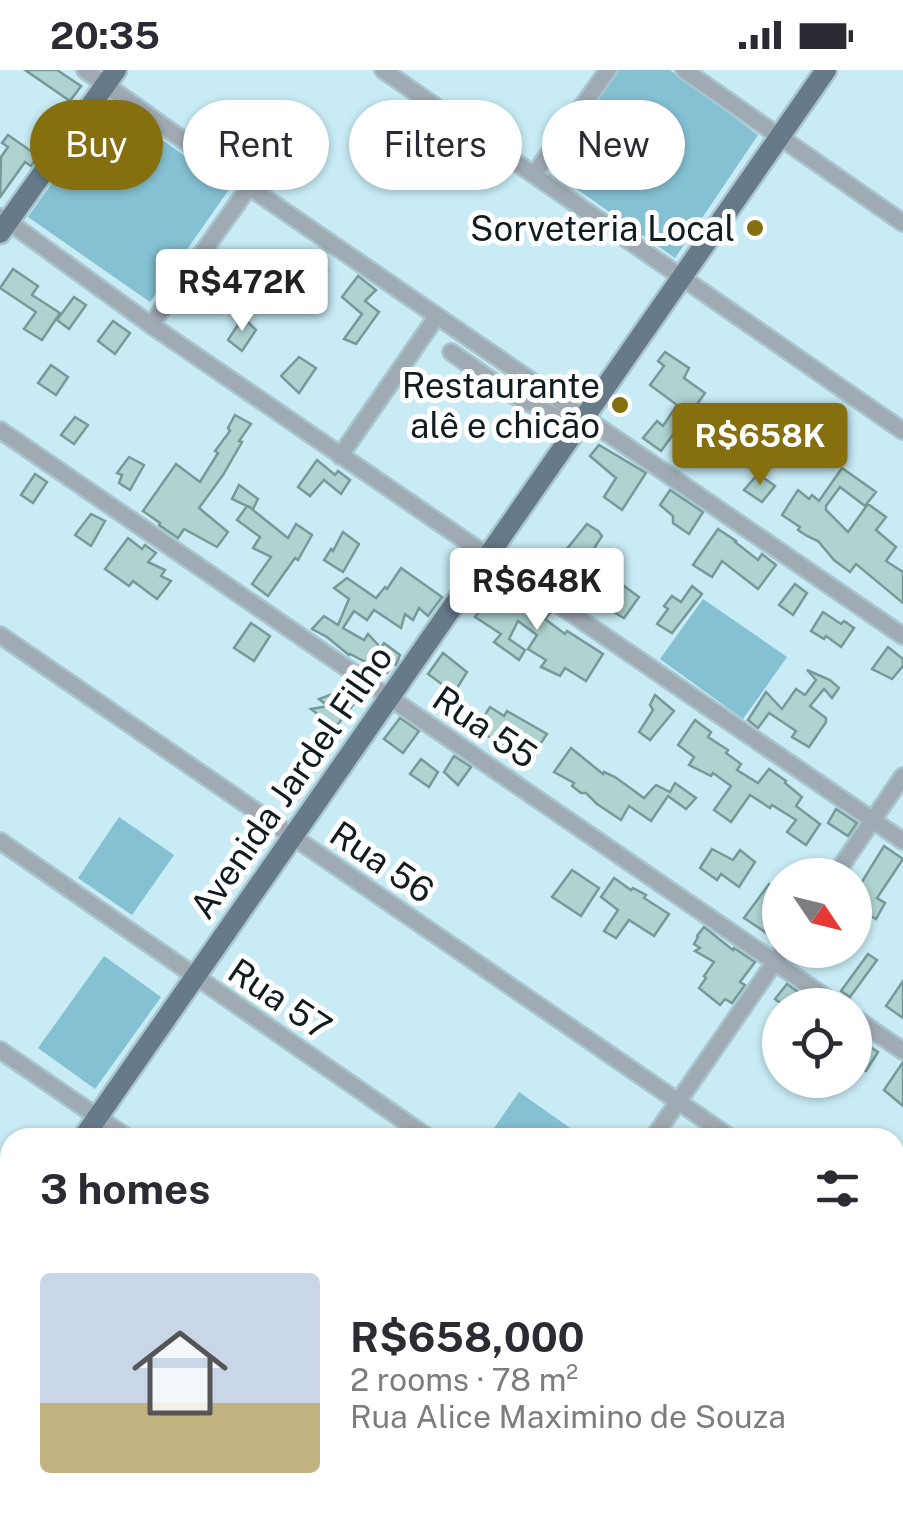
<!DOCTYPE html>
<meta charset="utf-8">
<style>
:root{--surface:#fff;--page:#f7f7f7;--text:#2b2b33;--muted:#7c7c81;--line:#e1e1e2;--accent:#866f0e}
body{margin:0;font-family:"Public Sans",sans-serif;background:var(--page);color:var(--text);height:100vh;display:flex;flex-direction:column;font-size:38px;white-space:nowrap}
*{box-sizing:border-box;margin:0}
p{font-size:32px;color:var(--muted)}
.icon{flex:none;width:55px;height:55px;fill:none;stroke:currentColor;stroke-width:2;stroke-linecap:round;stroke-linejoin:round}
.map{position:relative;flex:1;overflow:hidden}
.details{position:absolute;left:0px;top:1058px;width:905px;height:392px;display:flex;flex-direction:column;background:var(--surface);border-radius:30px 30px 0 0;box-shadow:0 2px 8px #0004}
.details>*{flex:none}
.hud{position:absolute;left:30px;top:30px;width:845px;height:90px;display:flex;gap:20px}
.needle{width:65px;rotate:125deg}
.controls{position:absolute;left:762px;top:788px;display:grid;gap:20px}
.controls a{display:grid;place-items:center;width:110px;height:110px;border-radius:50%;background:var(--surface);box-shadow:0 2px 8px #0004;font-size:50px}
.price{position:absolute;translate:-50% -85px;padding:0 22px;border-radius:10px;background:#fff;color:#222;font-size:32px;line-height:65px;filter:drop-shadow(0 2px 5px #0008)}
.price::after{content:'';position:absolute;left:50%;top:60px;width:30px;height:22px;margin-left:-15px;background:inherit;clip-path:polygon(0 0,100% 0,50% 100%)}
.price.active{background:var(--accent);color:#fff}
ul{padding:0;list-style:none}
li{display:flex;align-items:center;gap:30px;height:250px;padding:0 40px}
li+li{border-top:2px solid var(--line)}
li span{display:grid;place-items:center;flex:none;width:280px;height:200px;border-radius:10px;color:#555}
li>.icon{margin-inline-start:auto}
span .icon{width:120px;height:120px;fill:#fffc;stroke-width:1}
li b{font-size:42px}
h2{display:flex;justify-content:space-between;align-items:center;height:120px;padding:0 40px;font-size:42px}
.tag{padding:0 35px;border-radius:45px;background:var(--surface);box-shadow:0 2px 8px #0004;font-size:35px;line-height:90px}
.tag.active{background:var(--accent);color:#fff}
.status{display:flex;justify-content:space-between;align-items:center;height:70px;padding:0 50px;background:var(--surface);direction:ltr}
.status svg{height:28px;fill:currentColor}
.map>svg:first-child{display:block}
.green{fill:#84c1d3}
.building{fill:#aed3d1;stroke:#779a98;stroke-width:2.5}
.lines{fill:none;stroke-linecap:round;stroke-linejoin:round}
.minor-casing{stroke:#a7c6cf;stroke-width:20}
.major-casing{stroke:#a7c6cf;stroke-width:25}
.minor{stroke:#a0aab3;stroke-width:15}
.major{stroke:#677a8a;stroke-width:20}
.poi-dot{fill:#866f0e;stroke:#fff;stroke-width:4}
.labels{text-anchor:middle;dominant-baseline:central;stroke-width:10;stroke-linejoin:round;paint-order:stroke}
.poi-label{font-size:35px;fill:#0f1c20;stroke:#fff;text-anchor:end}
.street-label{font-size:35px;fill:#0f1c20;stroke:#fff}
</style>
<div class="status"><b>20:35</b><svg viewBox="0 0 49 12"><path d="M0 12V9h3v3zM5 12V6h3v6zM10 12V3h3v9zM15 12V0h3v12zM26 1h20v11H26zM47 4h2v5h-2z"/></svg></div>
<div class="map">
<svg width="903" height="1449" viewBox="0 0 903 1449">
<rect width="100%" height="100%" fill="#c8ebf5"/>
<g class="green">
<path d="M618,0H670L758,65L675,188L551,101Z"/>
<path d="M109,32L230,118L150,232L28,147Z"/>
<path d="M703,529L787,587L743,649L660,589Z"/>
<path d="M119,747L174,785L132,845L78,808Z"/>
<path d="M104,886L161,927L95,1019L38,978Z"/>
<path d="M519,1022L573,1060L568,1067H488Z"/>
</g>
<g class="building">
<path d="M25,0H57L81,16L70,31Z"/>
<path d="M281,52L308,72L282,110L254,90Z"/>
<path d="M8,65L38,86L31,96L25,92L0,127L1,87L8,77L2,73Z"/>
<path d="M312,188L327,200L314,220L300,212Z"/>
<path d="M13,199L38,216L32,225L60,243L42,270L24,259L36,242L0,218Z"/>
<path d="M358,206L376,220L365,231L379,242L356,274L344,269L362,244L342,227Z"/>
<path d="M74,227L86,235L69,259L57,250Z"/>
<path d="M243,247L256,260L242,281L228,270Z"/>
<path d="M113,251L130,263L115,284L98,271Z"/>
<path d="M665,282L689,298L684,308L705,323L693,340L696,342L680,365L675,362L661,381L643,368L657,351L663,356L677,335L650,315L664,296L658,291Z"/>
<path d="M299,287L316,298L299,323L281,306Z"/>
<path d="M51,295L68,307L56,325L38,313Z"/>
<path d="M235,345L251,354L239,371L242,372L223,405L199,438L228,462L217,477L184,459L178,468L159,455L160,453L143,441L176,394L200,412L218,383L215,381L230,361L228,358Z"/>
<path d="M75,347L88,355L74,374L61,365Z"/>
<path d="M599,375L646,403L622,440L604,427L616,408L590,386Z"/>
<path d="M129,387L144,395L130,420L119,413L122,405L117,403Z"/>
<path d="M317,390L335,405L338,401L350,410L341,424L324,410L310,426L298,417Z"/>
<path d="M842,398L876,422L865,436L840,417L826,436V440L848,462L868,434L886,447L876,460L896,477L886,491L903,502V533L856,494L850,502L834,490L818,471L807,466L798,460L800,457L782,445L798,420L809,429L812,425L819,431Z"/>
<path d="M35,404L47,412L33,433L21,425Z"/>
<path d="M758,404L775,416L762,432L744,420Z"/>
<path d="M239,415L258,429L253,439L248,436L288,468L296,454L312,465L298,490L295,488L268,526L252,514L271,487L253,478L260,467L237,450L247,436L232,429Z"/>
<path d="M670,420L703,442L689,464L673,453V446L660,435Z"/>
<path d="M91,444L105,451L91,476L75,465Z"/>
<path d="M587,454L598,461L602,466L582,497L562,485Z"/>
<path d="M718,459L736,471L735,472L758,490L762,484L776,495L758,519L722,491L712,507L693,495Z"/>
<path d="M343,462L359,474L343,502L324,490L331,479L333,481Z"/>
<path d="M128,468L142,479L145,475L156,483L148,492L165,500L161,506L171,511L157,529L133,511L129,516L105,499Z"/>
<path d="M537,480L556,494L547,507L527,492Z"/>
<path d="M401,498L442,527L428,546L419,538L413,550L405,544L401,558L374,540L367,550L354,541L343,558L364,570L368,564L381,578L384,573L400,585L396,595L394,594L387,603L350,584L349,585L327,567L312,559L324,546L338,555L349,529L334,518L347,508L376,528L385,517L387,519Z"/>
<path d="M605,505L622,519L624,516L639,527L624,548L588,527Z"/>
<path d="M502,510L550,543L545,549L565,564L567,561L603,584L586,611L565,598L560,606L541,597L546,590L528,579L537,565L518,551L509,569L525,580L519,590L494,572L501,564L475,547Z"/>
<path d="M795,514L807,523L793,545L779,535Z"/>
<path d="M692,516L702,524L672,563L657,554L668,539L664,536L672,526L681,532Z"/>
<path d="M823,542L841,554L844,551L854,558L841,577L826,566L824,569L811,561Z"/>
<path d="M251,553L270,566L254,591L234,578Z"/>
<path d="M888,577L903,589V596L892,609L872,599Z"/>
<path d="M443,583L467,602L454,623L428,604Z"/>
<path d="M807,600L830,610L839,618L832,628L824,619L810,636L826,648V652L809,677L792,667L796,661L769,643L758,658L748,650L766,622L782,639L796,619L805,625L816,610Z"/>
<path d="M332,624L353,635L335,658L311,639L328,636L319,629Z"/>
<path d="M655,625L674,641L650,670L639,662L653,640L650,635Z"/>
<path d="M490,637L504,646L507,641L547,664L532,686L514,674L511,680L476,659Z"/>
<path d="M400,648L419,661L403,683L384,669Z"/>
<path d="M695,650L711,662L708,667L728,680L726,683L741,694L737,700L758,713L769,699L786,711L785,713L802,727L796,736L820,754L806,775L787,762L796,750L772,735L770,738L750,725L731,752L714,740L731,716L713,703L711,706L689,695L694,687L678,675Z"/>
<path d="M571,678L603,704L604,702L615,707L644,728L656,715L670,722L675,713L696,728L686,739L668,726L651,751L629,736L621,750L597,734L586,723H581L572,716L574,713L554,702Z"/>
<path d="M454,686L471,697L458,715L444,702Z"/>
<path d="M421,689L438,702L429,717L410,704Z"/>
<path d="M836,739L857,753L848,766L828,753Z"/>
<path d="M884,776L903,789L877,828L885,833L876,849L855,837V823Z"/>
<path d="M712,779L733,790L740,780L755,792L739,817L721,804L717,810L700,798Z"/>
<path d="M572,800L599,818L581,846L552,827Z"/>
<path d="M614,808L631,820L633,818L646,825L644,828L669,844L654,866L629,850L616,868L604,861L618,840L601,827Z"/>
<path d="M769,814L780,820V849L768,864L744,848Z"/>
<path d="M704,857L733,880L734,878L755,892L740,912L745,915L732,933L725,929L720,935L699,918L706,908L704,906L714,892L695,881L700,878L694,874L698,867L697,866Z"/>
<path d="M868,884L877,890L850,927L841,921Z"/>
<path d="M903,911V948L886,936Z"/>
<path d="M787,914L809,930L806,935H783L775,929Z"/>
<path d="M855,967L878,982L866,1001L855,993Z"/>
<path d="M903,992V1036L884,1020Z"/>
</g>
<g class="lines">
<defs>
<g id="minor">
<path d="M85,0L249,117L903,566"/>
<path d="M383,0L903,361"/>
<path d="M684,0L903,153"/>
<path d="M535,103L608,0"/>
<path d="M2,147L151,255L903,771"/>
<path d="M151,255L249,117"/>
<path d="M451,282L511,324L578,357"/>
<path d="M0,360L837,935"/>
<path d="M340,386L437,246"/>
<path d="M0,565L731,1068"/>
<path d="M0,771L429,1068"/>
<path d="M835,805L903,706"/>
<path d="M855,948L903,981"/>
<path d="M0,980L128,1068"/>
<path d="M653,1068L783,880"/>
<path d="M895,1183L903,1189"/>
<path d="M895,1390L903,1395"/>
<path d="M0,1393L10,1400"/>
<path d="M68,1440L81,1449"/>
<path d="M371,1440L384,1449"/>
<path d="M669,1440L682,1449"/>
</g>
<g id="major">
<path d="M0,163L116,0"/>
<path d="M83,1068L826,0"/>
<path d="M0,1185L10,1171"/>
</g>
</defs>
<use href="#minor" class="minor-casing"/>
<use href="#major" class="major-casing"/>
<use href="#minor" class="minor"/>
<use href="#major" class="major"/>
</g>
<g class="poi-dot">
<circle cx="755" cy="158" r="10"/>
<circle cx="620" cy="335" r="10"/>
</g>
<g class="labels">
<g class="poi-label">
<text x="735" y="158">Sorveteria Local</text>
<text x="600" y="315">Restaurante<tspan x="600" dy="40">alê e chicão</tspan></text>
</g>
<g class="street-label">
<text transform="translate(485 657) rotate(34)">Rua 55</text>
<text transform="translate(291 712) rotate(-55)">Avenida Jardel Filho</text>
<text transform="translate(382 792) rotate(34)">Rua 56</text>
<text transform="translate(280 929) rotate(34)">Rua 57</text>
</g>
</g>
</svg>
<div class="controls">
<a><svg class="needle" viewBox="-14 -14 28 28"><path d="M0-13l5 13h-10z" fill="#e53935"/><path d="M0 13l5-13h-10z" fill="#7c7c81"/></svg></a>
<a><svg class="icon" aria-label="locate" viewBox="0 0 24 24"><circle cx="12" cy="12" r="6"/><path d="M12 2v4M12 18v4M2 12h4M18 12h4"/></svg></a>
</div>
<b class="price" style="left:242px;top:264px">R$472K</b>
<b class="price active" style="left:760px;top:418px">R$658K</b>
<b class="price" style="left:537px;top:563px">R$648K</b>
<div class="hud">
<a class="tag active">Buy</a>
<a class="tag">Rent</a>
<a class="tag">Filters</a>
<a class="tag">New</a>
</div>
<section class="details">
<h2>3 homes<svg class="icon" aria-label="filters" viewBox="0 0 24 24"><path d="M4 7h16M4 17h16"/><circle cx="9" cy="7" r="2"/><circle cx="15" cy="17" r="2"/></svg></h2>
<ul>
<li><span style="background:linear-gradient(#c9d6e8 65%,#c2b280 0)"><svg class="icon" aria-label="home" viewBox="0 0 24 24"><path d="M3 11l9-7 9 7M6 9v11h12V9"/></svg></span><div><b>R$658,000</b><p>2 rooms · 78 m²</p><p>Rua Alice Maximino de Souza</p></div></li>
</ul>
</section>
</div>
